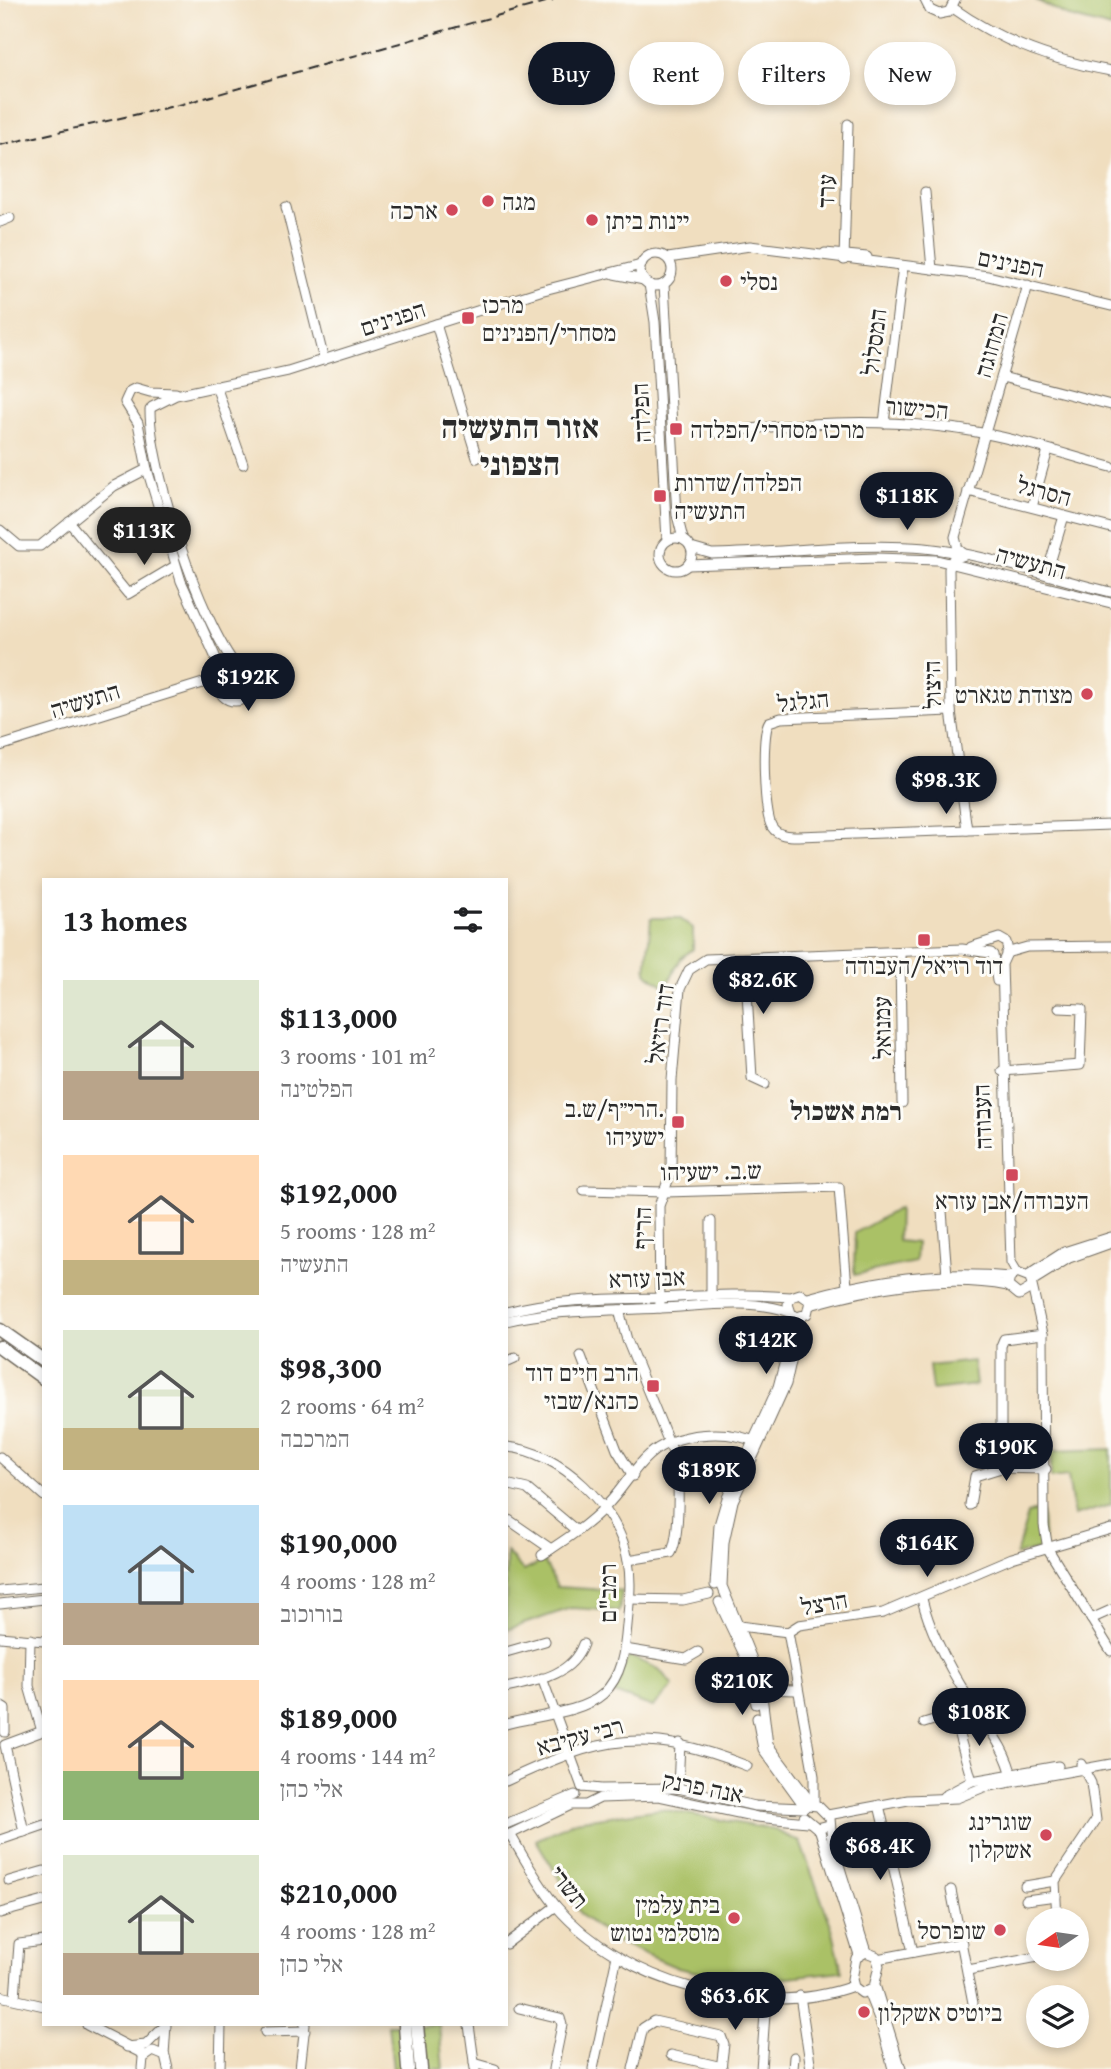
<!DOCTYPE html>
<meta charset="utf-8">
<style>
:root{--surface:#fff;--page:#f2f2f2;--text:#202124;--muted:#757577;--accent:#111827}
body{margin:0;font-family:"Gentium Book Plus","Frank Ruhl Libre",serif;background:var(--page);color:var(--text);height:100vh;display:flex;flex-direction:column;font-size:26px;white-space:nowrap}
*{box-sizing:border-box;margin:0}
p{font-size:23px;color:var(--muted)}
.icon{flex:none;width:38px;height:38px;fill:none;stroke:currentColor;stroke-width:2;stroke-linecap:round;stroke-linejoin:round}
.map{position:relative;flex:1;overflow:hidden}
.details{position:absolute;left:42px;top:878px;width:466px;height:1148px;display:flex;flex-direction:column;background:var(--surface);border-radius:0px;box-shadow:0 4px 10px #0003}
.details>*{flex:none}
.guide{position:absolute;left:528px;top:42px;width:476px;height:63px;display:flex;gap:14px}
.needle{width:46px;rotate:257deg}
.tools{position:absolute;left:1026px;top:1908px;display:grid;gap:14px}
.tools a{display:grid;place-items:center;width:63px;height:63px;border-radius:50%;background:var(--surface);box-shadow:0 4px 10px #0003;font-size:35px}
.price{position:absolute;translate:-50% -60px;padding:0 16px;border-radius:24px;background:var(--accent);color:#fff;font-size:23px;line-height:46px;filter:drop-shadow(0 2px 4px #0008)}
.price::after{content:'';position:absolute;left:50%;top:42px;width:21px;height:16px;margin-left:-10px;background:inherit;clip-path:polygon(0 0,100% 0,50% 100%)}
.price.selected{background:#222;color:#fff}
ul{padding:0;list-style:none}
li{display:flex;align-items:center;gap:21px;height:175px;padding:0 21px}
li span{display:grid;place-items:center;flex:none;width:196px;height:140px;border-radius:0px;color:#555}
li>.icon{margin-inline-start:auto}
span .icon{width:84px;height:84px;fill:#fffc;stroke-width:1}
li b{font-size:30px}
h2{display:flex;justify-content:space-between;align-items:center;height:84px;padding:0 21px;font-size:30px}
.chip{padding:0 24px;border-radius:32px;background:var(--surface);box-shadow:0 4px 10px #0003;font-size:24px;line-height:63px}
.chip.selected{background:var(--accent);color:#fff}
.map>svg:first-child{display:block}
.green{fill:#aac166;stroke:#6a7648;stroke-width:2}
.lines{fill:none;stroke-linecap:round;stroke-linejoin:round}
.minor-casing{stroke:#706a5f;stroke-width:11}
.major-casing{stroke:#706a5f;stroke-width:15}
.minor{stroke:#fff;stroke-width:9}
.major{stroke:#fff;stroke-width:12}
.rail{stroke:#2b2b2b;stroke-width:2;stroke-dasharray:10 5;stroke-linecap:butt}
.poi-dot{fill:#d1495b;stroke:#fdfcf7;stroke-width:2.5}
.labels{text-anchor:middle;dominant-baseline:central;stroke-width:6;stroke-linejoin:round;paint-order:stroke}
.street-label{font-size:24px;fill:#2b2b2b;stroke:#fdfcf7}
.poi-label{font-size:24px;fill:#2b2b2b;stroke:#fdfcf7;text-anchor:start}
.neighbourhood-label{font-size:26px;font-weight:bold;fill:#2b2b2b;stroke:#fdfcf7}
.district-label{font-size:32px;font-weight:bold;fill:#2b2b2b;stroke:#fdfcf7}
</style>
<div class="map">
<svg width="1111" height="2069" viewBox="0 0 1111 2069">
<rect width="100%" height="100%" fill="#fdfcf7"/>
<filter id="ink" filterUnits="userSpaceOnUse"><feTurbulence type="fractalNoise" baseFrequency=".0143" numOctaves="2"/><feDisplacementMap in="SourceGraphic" scale="14" xChannelSelector="R" yChannelSelector="G"/><feConvolveMatrix kernelMatrix="1 2 1 2 8 2 1 2 1" color-interpolation-filters="sRGB"/></filter>
<filter id="wash" filterUnits="userSpaceOnUse"><feTurbulence type="fractalNoise" baseFrequency=".00686" numOctaves="4" result="noise"/><feDisplacementMap in="SourceGraphic" scale="28" xChannelSelector="R" yChannelSelector="G"/><feGaussianBlur stdDeviation="1.57" result="paint"/><feColorMatrix in="noise" values="0 0 0 0 0 0 0 0 0 0 0 0 0 0 0 0 0 1.4 0 .05"/><feComposite in="paint" operator="in"/></filter>
<g filter="url(#wash)">
<rect width="100%" height="100%" fill="#f0debf"/>
<g class="green">
<path d="M1036,0H1111V28L1070,17Z"/>
<path d="M651,918H679L693,928V949L681,958L666,987L646,973Z"/>
<path d="M899,1208L898,1241L916,1243L915,1262L854,1275L855,1233Z"/>
<path d="M973,1361L976,1385L932,1390L929,1366Z"/>
<path d="M1111,1449V1505L1074,1516L1068,1476L1051,1478V1451Z"/>
<path d="M1035,1511L1042,1513L1044,1548L1016,1555L1028,1514Z"/>
<path d="M506,1552L524,1571L544,1561L557,1587L622,1591L619,1611L571,1608L506,1630Z"/>
<path d="M629,1656L659,1669L673,1686L653,1707L611,1692Z"/>
<path d="M661,1809L775,1830L800,1842L832,1928L842,1971L745,1982L678,1968L615,1941L581,1915L536,1840L575,1821Z"/>
<path d="M388,2025H439L443,2069H393Z"/>
</g>
</g>
<g filter="url(#ink)">
<g class="lines">
<defs>
<g id="minor">
<path d="M925,0L930,10L939,14L949,12L955,0"/>
<path d="M953,8C999,41 1055,61 1111,71"/>
<path d="M925,192L932,269"/>
<path d="M286,207L324,360"/>
<path d="M0,222L10,218"/>
<path d="M825,253L867,257"/>
<circle cx="656" cy="270" r="16"/>
<path d="M668,258L750,246L988,276L1111,306"/>
<path d="M844,260L848,124"/>
<path d="M614,274L644,280"/>
<path d="M649,284L655,322L667,540"/>
<path d="M664,284L677,515L683,539"/>
<path d="M436,324L477,458"/>
<path d="M1002,377L1111,405"/>
<path d="M216,386L243,464"/>
<path d="M176,393L150,392L136,388L130,391L125,402L138,423L147,469L181,581L215,656L220,675"/>
<path d="M152,407L176,395L288,371L540,291L641,265"/>
<path d="M150,410C150,470 200,621 237,667"/>
<path d="M884,423L903,266"/>
<path d="M717,433C805,421 899,416 987,434C1029,442 1070,456 1111,467"/>
<path d="M968,491L1111,528"/>
<path d="M1032,507L1048,450"/>
<path d="M69,522L128,594L175,566"/>
<path d="M0,530L19,546H40L114,486L147,469"/>
<circle cx="676" cy="554" r="16"/>
<path d="M691,548L712,554C783,553 854,542 925,548C988,554 1050,578 1111,592"/>
<path d="M1050,563L1064,516"/>
<path d="M688,565L876,558L937,560L1111,603"/>
<circle cx="235" cy="684" r="17"/>
<path d="M951,711L781,718L769,722C761,735 764,814 772,827C778,836 788,836 798,836L1111,825"/>
<path d="M0,746L219,678"/>
<path d="M967,830L951,711L949,569L953,559L965,555L958,549L955,537L1028,285"/>
<path d="M971,947L999,938L1006,942L1008,951L1002,964L1011,1262L1017,1272"/>
<path d="M900,952L902,1103"/>
<path d="M1006,953L1027,947L1111,946"/>
<path d="M993,955L997,981"/>
<path d="M745,958L752,1078L765,1084"/>
<path d="M1002,1071L1080,1065L1082,1009L1059,1008"/>
<path d="M584,1190L665,1192L839,1187L847,1287"/>
<path d="M942,1211L947,1275"/>
<path d="M711,1221V1295"/>
<path d="M1028,1275L1064,1252L1111,1237"/>
<path d="M1032,1281L1069,1258L1111,1243"/>
<path d="M1008,1286L1010,1277L1017,1272L1030,1277L1043,1334L1044,1525L1048,1549L1111,1651"/>
<path d="M1008,1286L1019,1295L1031,1288"/>
<path d="M808,1298C874,1279 941,1270 1010,1277"/>
<path d="M810,1305C873,1287 943,1274 1008,1286"/>
<path d="M660,1308L659,1206L671,1172L672,1080L680,989L689,970L706,959L962,949L991,953"/>
<path d="M619,1310L627,1340L674,1455C680,1472 680,1537 671,1553L628,1560"/>
<path d="M506,1312C556,1299 605,1299 656,1298C701,1296 746,1293 791,1297L800,1294L810,1301L807,1314L797,1317L791,1313L788,1304L791,1297"/>
<path d="M801,1316L786,1384L733,1501L724,1542L722,1586L760,1679L768,1745L812,1804"/>
<path d="M506,1321C557,1309 609,1311 661,1308C704,1306 748,1298 790,1312"/>
<path d="M581,1356L617,1450L633,1476"/>
<path d="M506,1362L515,1358"/>
<path d="M506,1447C559,1450 620,1509 628,1561C632,1582 629,1604 627,1625C625,1650 622,1676 603,1694C582,1713 533,1716 506,1724"/>
<path d="M0,1457L44,1496"/>
<path d="M1001,1468V1346L1004,1339L1043,1334"/>
<path d="M506,1484L527,1489L577,1531"/>
<path d="M970,1505L975,1476L1001,1468L1046,1469"/>
<path d="M506,1518L551,1549"/>
<path d="M542,1555C565,1540 588,1525 607,1505C622,1490 633,1469 649,1455C675,1432 727,1428 758,1443"/>
<path d="M715,1585L719,1525L727,1498L778,1387L790,1342L793,1315"/>
<path d="M0,1591L44,1587"/>
<path d="M629,1599L683,1600L709,1594"/>
<path d="M922,1599C930,1632 949,1667 967,1696C985,1725 1006,1746 1013,1780"/>
<path d="M719,1602L748,1663L756,1704"/>
<path d="M0,1604L44,1599"/>
<path d="M1091,1619L1111,1610"/>
<path d="M739,1626L788,1632L799,1625L883,1613L1012,1558L1111,1529"/>
<path d="M788,1632L814,1776V1805"/>
<path d="M0,1637L44,1641"/>
<path d="M30,1639L29,1686L41,1728"/>
<path d="M625,1649L686,1659L698,1652"/>
<path d="M506,1652L545,1641"/>
<path d="M542,1678L582,1787"/>
<path d="M506,1688C536,1681 572,1676 583,1644"/>
<path d="M762,1689L796,1690"/>
<path d="M0,1706L5,1709V1732"/>
<path d="M757,1718L763,1749L805,1807"/>
<path d="M924,1723L953,1714"/>
<path d="M506,1781C602,1736 646,1726 747,1766"/>
<path d="M972,1781L953,1714L976,1708"/>
<path d="M582,1787L601,1789L678,1788L755,1806L804,1808"/>
<path d="M678,1788L680,1743"/>
<path d="M944,1796L972,1781L1058,1766"/>
<path d="M807,1805L818,1806L830,1818L832,1842L866,1952"/>
<path d="M879,1805L913,1952"/>
<path d="M828,1815L908,1800L957,1798L984,1787L1111,1764"/>
<path d="M804,1817L817,1828L829,1825"/>
<path d="M506,1824L575,1795"/>
<path d="M819,1828L859,1955"/>
<path d="M24,1832L5,1745L40,1732"/>
<path d="M510,1834C524,1858 538,1884 556,1906C622,1983 757,2021 853,1986"/>
<path d="M506,1836L571,1805H586L600,1798L659,1796L757,1817L807,1822"/>
<path d="M0,1840L44,1825"/>
<path d="M9,1881L44,1871"/>
<path d="M1025,1886L1055,1881"/>
<path d="M951,1890L973,2003"/>
<path d="M1026,1900L1056,1896"/>
<path d="M0,1913L44,1901"/>
<path d="M1057,1920L1055,1881L1096,1820L1091,1783L1081,1764"/>
<path d="M506,1944L556,1906"/>
<path d="M866,1952L876,1956L879,1966L874,1987L862,1993L854,1987L852,1979L856,1958Z"/>
<path d="M877,1959L962,1943"/>
<path d="M968,1970L1038,1957"/>
<path d="M875,1985L901,2069"/>
<path d="M868,1992L882,2027L893,2069"/>
<path d="M0,1996L44,2006"/>
<path d="M800,1996L811,2069"/>
<path d="M15,1998L19,1944L44,1941"/>
<path d="M519,2008L560,2018L562,2025L553,2069"/>
<path d="M87,2025L145,2055"/>
<path d="M469,2025L475,2069"/>
<path d="M265,2032L305,2031"/>
<path d="M127,2047L146,2045L163,2028"/>
<path d="M164,2055L166,2025"/>
<path d="M671,2055L722,2067"/>
<path d="M474,2063L495,2069"/>
<path d="M142,2069L143,2058L153,2051L165,2056L168,2069"/>
<path d="M220,2069L221,2025"/>
<path d="M300,2069L305,2025"/>
<path d="M593,2069L617,1956"/>
<path d="M633,2069L643,2028L654,2021L721,2036L724,2044L721,2069"/>
<path d="M761,2069L766,2000"/>
<path d="M793,2069L794,2057"/>
</g>
<g id="major">
<path d="M0,1330L44,1361"/>
<path d="M0,1347L44,1379"/>
<path d="M405,2025L408,2069"/>
<path d="M417,2025L421,2069"/>
</g>
</defs>
<use href="#minor" class="minor-casing"/>
<use href="#major" class="major-casing"/>
<use href="#minor" class="minor"/>
<use href="#major" class="major"/>
<path class="rail" d="M0,145L183,104L553,0"/>
</g>
</g>
<g class="poi-dot">
<circle cx="488" cy="201" r="7"/>
<circle cx="452" cy="210" r="7"/>
<circle cx="592" cy="220" r="7"/>
<circle cx="726" cy="281" r="7"/>
<rect x="461" y="311" width="14" height="14" rx="3.5"/>
<rect x="669" y="422" width="14" height="14" rx="3.5"/>
<rect x="653" y="489" width="14" height="14" rx="3.5"/>
<circle cx="1087" cy="694" r="7"/>
<rect x="917" y="933" width="14" height="14" rx="3.5"/>
<rect x="671" y="1115" width="14" height="14" rx="3.5"/>
<rect x="1005" y="1168" width="14" height="14" rx="3.5"/>
<rect x="646" y="1379" width="14" height="14" rx="3.5"/>
<circle cx="1046" cy="1835" r="7"/>
<circle cx="734" cy="1918" r="7"/>
<circle cx="1000" cy="1930" r="7"/>
<circle cx="864" cy="2012" r="7"/>
</g>
<g class="labels">
<g class="street-label">
<text transform="translate(826 191) rotate(-88)">ערד</text>
<text transform="translate(1011 263) rotate(11)">הפנינים</text>
<text transform="translate(393 318) rotate(-18)">הפנינים</text>
<text transform="translate(874 342) rotate(-83)">המסלול</text>
<text transform="translate(991 345) rotate(-74)">המחוגה</text>
<text transform="translate(917 408) rotate(5)">הכישור</text>
<text transform="translate(641 413) rotate(-93)">הפלדה</text>
<text transform="translate(1044 491) rotate(15)">הסרגל</text>
<text transform="translate(1031 562) rotate(15)">התעשיה</text>
<text transform="translate(932 685) rotate(-91)">היצול</text>
<text transform="translate(85 700) rotate(-17)">התעשיה</text>
<text transform="translate(803 701) rotate(-6)">הגלגל</text>
<text transform="translate(660 1024) rotate(-82)">דוד רזיאל</text>
<text transform="translate(882 1028) rotate(-91)">עמנואל</text>
<text transform="translate(982 1117) rotate(-92)">העבודה</text>
<text transform="translate(711 1171) rotate(-1)">ש.ב. ישעיהו</text>
<text transform="translate(642 1228) rotate(-88)">הריף</text>
<text transform="translate(647 1278) rotate(-2)">אבן עזרא</text>
<text transform="translate(607 1593) rotate(-90)">רמב"ם</text>
<text transform="translate(824 1603) rotate(-10)">הרצל</text>
<text transform="translate(580 1736) rotate(-15)">רבי עקיבא</text>
<text transform="translate(703 1787) rotate(11)">אנה פרנק</text>
<text transform="translate(569 1887) rotate(51)">תשרי</text>
</g>
<g class="poi-label">
<text x="502" y="201">מגה</text>
<text x="438" y="210" text-anchor="end">ארכה</text>
<text x="606" y="220">יינות ביתן</text>
<text x="740" y="281">נסלי</text>
<text x="482" y="304">מרכז<tspan x="482" dy="28">מסחרי/הפנינים</tspan></text>
<text x="690" y="429">מרכז מסחרי/הפלדה</text>
<text x="674" y="482">הפלדה/שדרות<tspan x="674" dy="28">התעשיה</tspan></text>
<text x="1073" y="694" text-anchor="end">מצודת טגארט</text>
<text x="924" y="965" text-anchor="middle">דוד רזיאל/העבודה</text>
<text x="664" y="1108" text-anchor="end">הרי״ף/ש.ב.<tspan x="664" dy="28">ישעיהו</tspan></text>
<text x="1012" y="1200" text-anchor="middle">העבודה/אבן עזרא</text>
<text x="639" y="1372" text-anchor="end">הרב חיים דוד<tspan x="639" dy="28">כהנא/שבזי</tspan></text>
<text x="1032" y="1821" text-anchor="end">שוגרינג<tspan x="1032" dy="28">אשקלון</tspan></text>
<text x="720" y="1904" text-anchor="end">בית עלמין<tspan x="720" dy="28">מוסלמי נטוש</tspan></text>
<text x="986" y="1930" text-anchor="end">שופרסל</text>
<text x="878" y="2012">ביוטיס אשקלון</text>
</g>
<g class="neighbourhood-label">
<text x="846" y="1110">רמת אשכול</text>
</g>
<g class="district-label">
<text x="520" y="426">אזור התעשיה<tspan x="520" dy="37">הצפוני</tspan></text>
</g>
</g>
</svg>
<div class="tools">
<a><svg class="needle" viewBox="-14 -14 28 28"><path d="M0-13l5 13h-10z" fill="#e53935"/><path d="M0 13l5-13h-10z" fill="#757577"/></svg></a>
<a><svg class="icon" aria-label="layers" viewBox="0 0 24 24"><path d="M12 4l9 5-9 5-9-5zM3 14l9 5 9-5"/></svg></a>
</div>
<b class="price" style="left:907px;top:532px">$118K</b>
<b class="price selected" style="left:144px;top:567px">$113K</b>
<b class="price" style="left:248px;top:713px">$192K</b>
<b class="price" style="left:946px;top:816px">$98.3K</b>
<b class="price" style="left:763px;top:1016px">$82.6K</b>
<b class="price" style="left:766px;top:1376px">$142K</b>
<b class="price" style="left:1006px;top:1483px">$190K</b>
<b class="price" style="left:709px;top:1506px">$189K</b>
<b class="price" style="left:927px;top:1579px">$164K</b>
<b class="price" style="left:742px;top:1717px">$210K</b>
<b class="price" style="left:979px;top:1748px">$108K</b>
<b class="price" style="left:880px;top:1882px">$68.4K</b>
<b class="price" style="left:735px;top:2032px">$63.6K</b>
<div class="guide">
<a class="chip selected">Buy</a>
<a class="chip">Rent</a>
<a class="chip">Filters</a>
<a class="chip">New</a>
</div>
<section class="details">
<h2>13 homes<svg class="icon" aria-label="filters" viewBox="0 0 24 24"><path d="M4 7h16M4 17h16"/><circle cx="9" cy="7" r="2"/><circle cx="15" cy="17" r="2"/></svg></h2>
<ul>
<li><span style="background:linear-gradient(#dfe7d0 65%,#b9a48a 0)"><svg class="icon" aria-label="home" viewBox="0 0 24 24"><path d="M3 11l9-7 9 7M6 9v11h12V9"/></svg></span><div><b>$113,000</b><p>3 rooms · 101 m²</p><p>הפלטינה</p></div></li>
<li><span style="background:linear-gradient(#ffd9b3 75%,#c2b280 0)"><svg class="icon" aria-label="home" viewBox="0 0 24 24"><path d="M3 11l9-7 9 7M6 9v11h12V9"/></svg></span><div><b>$192,000</b><p>5 rooms · 128 m²</p><p>התעשיה</p></div></li>
<li><span style="background:linear-gradient(#dfe7d0 70%,#c2b280 0)"><svg class="icon" aria-label="home" viewBox="0 0 24 24"><path d="M3 11l9-7 9 7M6 9v11h12V9"/></svg></span><div><b>$98,300</b><p>2 rooms · 64 m²</p><p>המרכבה</p></div></li>
<li><span style="background:linear-gradient(#bfe0f5 70%,#b9a48a 0)"><svg class="icon" aria-label="home" viewBox="0 0 24 24"><path d="M3 11l9-7 9 7M6 9v11h12V9"/></svg></span><div><b>$190,000</b><p>4 rooms · 128 m²</p><p>בורוכוב</p></div></li>
<li><span style="background:linear-gradient(#ffd9b3 65%,#8fb573 0)"><svg class="icon" aria-label="home" viewBox="0 0 24 24"><path d="M3 11l9-7 9 7M6 9v11h12V9"/></svg></span><div><b>$189,000</b><p>4 rooms · 144 m²</p><p>אלי כהן</p></div></li>
<li><span style="background:linear-gradient(#dfe7d0 70%,#b9a48a 0)"><svg class="icon" aria-label="home" viewBox="0 0 24 24"><path d="M3 11l9-7 9 7M6 9v11h12V9"/></svg></span><div><b>$210,000</b><p>4 rooms · 128 m²</p><p>אלי כהן</p></div></li>
</ul>
</section>
</div>
